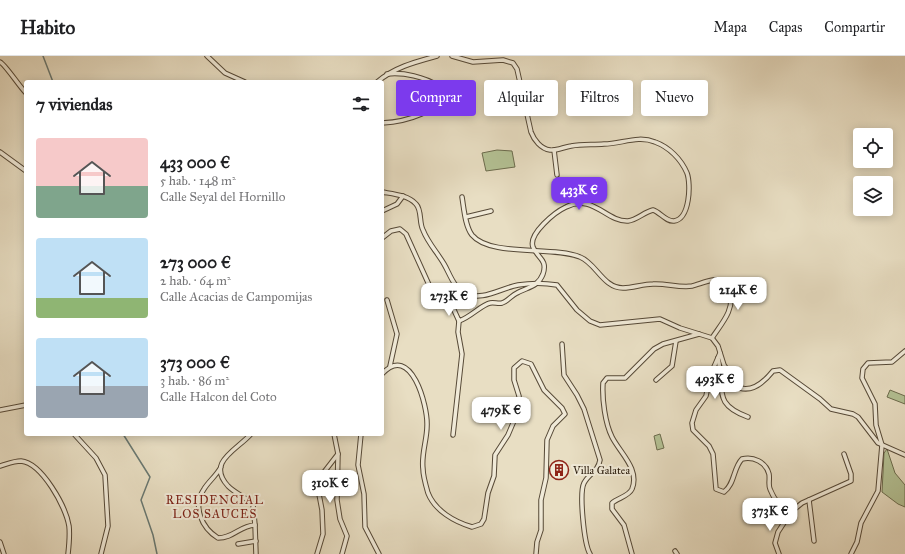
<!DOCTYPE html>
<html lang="es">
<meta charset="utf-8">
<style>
:root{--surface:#fff;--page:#f2f2f2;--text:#202124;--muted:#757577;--line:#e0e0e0;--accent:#7c3aed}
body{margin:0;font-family:"IM FELL Great Primer",serif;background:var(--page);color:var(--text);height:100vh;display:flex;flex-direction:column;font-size:15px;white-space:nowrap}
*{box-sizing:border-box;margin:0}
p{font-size:13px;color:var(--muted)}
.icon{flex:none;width:22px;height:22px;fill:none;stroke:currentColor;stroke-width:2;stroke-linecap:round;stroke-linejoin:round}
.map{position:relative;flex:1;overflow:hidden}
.panel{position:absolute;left:24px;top:24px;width:360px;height:356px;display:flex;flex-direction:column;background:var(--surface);border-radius:4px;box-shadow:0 2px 10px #0003}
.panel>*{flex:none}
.banner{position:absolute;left:396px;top:24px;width:380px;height:36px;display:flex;gap:8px}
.tools{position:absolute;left:853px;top:72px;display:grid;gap:8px}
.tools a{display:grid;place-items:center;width:40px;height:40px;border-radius:4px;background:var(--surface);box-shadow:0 2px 10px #0003;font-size:20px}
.price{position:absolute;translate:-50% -34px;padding:0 9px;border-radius:8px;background:#fff;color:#222;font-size:13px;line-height:26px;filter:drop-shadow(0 1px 2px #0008)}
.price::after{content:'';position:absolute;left:50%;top:24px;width:12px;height:9px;margin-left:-6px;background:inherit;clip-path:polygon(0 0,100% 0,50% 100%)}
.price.current{background:var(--accent);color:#fff}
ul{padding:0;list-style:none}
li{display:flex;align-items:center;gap:12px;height:100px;padding:0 12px}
li span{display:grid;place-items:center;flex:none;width:112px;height:80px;border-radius:4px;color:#555}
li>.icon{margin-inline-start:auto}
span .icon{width:48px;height:48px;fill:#fffc;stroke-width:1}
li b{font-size:17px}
h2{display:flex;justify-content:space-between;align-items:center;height:48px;padding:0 12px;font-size:17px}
.chip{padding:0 14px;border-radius:4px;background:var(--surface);box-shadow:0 2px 10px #0003;font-size:14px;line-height:36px}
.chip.current{background:var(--accent);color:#fff}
header{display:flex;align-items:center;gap:24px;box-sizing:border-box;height:56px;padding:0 20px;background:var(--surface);border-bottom:1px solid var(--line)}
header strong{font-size:19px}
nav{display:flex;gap:22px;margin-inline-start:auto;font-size:14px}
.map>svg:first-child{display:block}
.green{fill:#b4c295;stroke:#6c6c4e}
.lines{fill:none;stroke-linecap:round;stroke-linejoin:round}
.stream{stroke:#6a7972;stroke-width:1.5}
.minor-casing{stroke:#564937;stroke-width:5.5}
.minor{stroke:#f0ead8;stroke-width:3.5}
.labels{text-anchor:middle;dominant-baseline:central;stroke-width:4;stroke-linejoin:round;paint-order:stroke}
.poi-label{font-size:11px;fill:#251708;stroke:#f0ead8;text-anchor:start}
.neighbourhood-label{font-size:12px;letter-spacing:1px;fill:#7a1f14;stroke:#f0ead8}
</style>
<header>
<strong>Habito</strong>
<nav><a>Mapa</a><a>Capas</a><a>Compartir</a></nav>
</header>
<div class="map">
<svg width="905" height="498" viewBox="0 0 905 498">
<rect width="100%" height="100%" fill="#e8dec3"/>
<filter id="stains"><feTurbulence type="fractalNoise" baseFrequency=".005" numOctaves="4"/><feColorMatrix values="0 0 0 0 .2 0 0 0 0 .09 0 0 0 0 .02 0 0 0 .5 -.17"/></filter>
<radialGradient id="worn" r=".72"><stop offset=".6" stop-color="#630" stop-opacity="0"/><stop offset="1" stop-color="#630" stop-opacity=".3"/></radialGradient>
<g class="green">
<path d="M497,94L512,95L515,111L486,115L482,97Z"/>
<path d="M890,334L905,340V348L887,341Z"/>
<path d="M660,378L664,392L657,394L654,380Z"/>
<path d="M887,393L895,417L905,429V451L898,448L882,436L884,397Z"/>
</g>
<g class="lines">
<g class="stream">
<path d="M43,0L53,26"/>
<path d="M123,378L150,421L141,444L153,479L157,498"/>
</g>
<defs>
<g id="minor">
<path d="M207,0L225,17L245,26"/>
<path d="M0,6C5,8 19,30 26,37"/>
<path d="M377,26C395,11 415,6 437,0"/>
<path d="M382,67C401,66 448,57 439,30C424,21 404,16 387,18"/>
<path d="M554,94L557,119"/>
<path d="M0,96L26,115"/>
<path d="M382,136C393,138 408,139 416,148C422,154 419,167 423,174C428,187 437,196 444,208C450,218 453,231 465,237C481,246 501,232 518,229C530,227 545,227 557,229L577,254L590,265L600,269L660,263L680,272L712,282L718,290L724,309L740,332C753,336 765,325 773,315L780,314L820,343L831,353L853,358L858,361L878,387L905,399"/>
<path d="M462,141C464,153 465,170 472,179C490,201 553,190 580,201C596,207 603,232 623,232C633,232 643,228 653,228C666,227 679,232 692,230C701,228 716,220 724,226C727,228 729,233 730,236C735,254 721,268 712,282"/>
<path d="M382,155L397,148L403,140"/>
<path d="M466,161L491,155"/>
<path d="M382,182L391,175L400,173L406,178L430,231L454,254L459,265C471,261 481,249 490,247C494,246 498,248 502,247C508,245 512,239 517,237C528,231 538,231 543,218C548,203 537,202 533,191C528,178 555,156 566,151C593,137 606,166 628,165C637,164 644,156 653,154C660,156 666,166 674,165C690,163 691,128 687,117C681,103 669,91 655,86C638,79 621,88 604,88C593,89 582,88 571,90C564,91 556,95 550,94C541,93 534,84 531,76L517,13L513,7L503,4L473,6L452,0"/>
<path d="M387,244L397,278L390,310"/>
<path d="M562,288L564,319L577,339L584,353L600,404C598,416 589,417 584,427C579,437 584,488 590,498"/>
<path d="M720,297L710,320L706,340L696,354L692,367L693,374L709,390L713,398L716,433L724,436C735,428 733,412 742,403C753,400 766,406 769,418C770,423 768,429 770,433C774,443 781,453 791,456"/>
<path d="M718,302C725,334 712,348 748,361"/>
<path d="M382,318C411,286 428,350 427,370C427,384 421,399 423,413C423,420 426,430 428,437C435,455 455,466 472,471L481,468L484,463L488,437L494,420L495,399L508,379L519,353V340L514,324V312L522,305L531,308L544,334L562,352L565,358L553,370L547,384L546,422L541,444V474L537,486L536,498"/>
<path d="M656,324L672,310L676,285"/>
<path d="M0,354L26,349"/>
<path d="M74,378L96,402L105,419L108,470L101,498"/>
<path d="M361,378L358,409L364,438L365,471L379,498"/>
<path d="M453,379L462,298L458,276L459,265"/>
<path d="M338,398L337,444L340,463L347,480L342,498"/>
<path d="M0,410C7,408 14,405 21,405C42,407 66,451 69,470C70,479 69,489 68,498"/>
<path d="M221,411C216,420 209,425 204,433C192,451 202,472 218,482C234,482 239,470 255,469L253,449C246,441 236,438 228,430C206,406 237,394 251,378"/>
<path d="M809,444L814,485"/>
<path d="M255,469L256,498"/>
<path d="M0,486L4,498"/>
<path d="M238,488L256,485"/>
<path d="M675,495L677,498"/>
<path d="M317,498L323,478L322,454L318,433L321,420L338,398L334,378"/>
<path d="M632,498L624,469L612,453V447C618,442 629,440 632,433C640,413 620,397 612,381C605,367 602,343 603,327L607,322H625L654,293L663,288L699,278"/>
<path d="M779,498L775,487L778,476L791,456L802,447L851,425V418L844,398"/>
<path d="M851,498L857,486L861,467L878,435L882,389L876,369L875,348L862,322L863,313L868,307L892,306L905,295"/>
</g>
</defs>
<use href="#minor" class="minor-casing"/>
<use href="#minor" class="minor"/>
</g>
<defs>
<symbol id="building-ring" viewBox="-11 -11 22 22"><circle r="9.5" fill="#f0ead8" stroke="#8f2418" stroke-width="1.5"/><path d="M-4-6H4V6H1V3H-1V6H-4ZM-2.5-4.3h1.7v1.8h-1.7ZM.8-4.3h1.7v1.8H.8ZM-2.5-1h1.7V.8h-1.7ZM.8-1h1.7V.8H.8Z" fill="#8f2418"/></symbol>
</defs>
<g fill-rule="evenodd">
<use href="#building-ring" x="548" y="403" width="22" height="22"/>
</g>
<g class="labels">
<g class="poi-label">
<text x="573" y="414">Villa Galatea</text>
</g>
<g class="neighbourhood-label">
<text x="215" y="444">RESIDENCIAL<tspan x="215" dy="14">LOS SAUCES</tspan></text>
</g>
</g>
<rect width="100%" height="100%" filter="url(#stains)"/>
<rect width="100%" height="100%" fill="url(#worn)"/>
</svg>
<div class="tools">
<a><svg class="icon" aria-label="locate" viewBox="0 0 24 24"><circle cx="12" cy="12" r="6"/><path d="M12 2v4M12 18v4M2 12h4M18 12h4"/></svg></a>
<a><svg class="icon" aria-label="layers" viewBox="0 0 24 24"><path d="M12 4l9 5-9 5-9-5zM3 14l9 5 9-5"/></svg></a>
</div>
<b class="price current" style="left:579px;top:155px">433K €</b>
<b class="price" style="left:738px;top:255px">214K €</b>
<b class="price" style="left:449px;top:261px">273K €</b>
<b class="price" style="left:715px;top:344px">493K €</b>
<b class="price" style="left:501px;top:375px">479K €</b>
<b class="price" style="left:330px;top:448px">310K €</b>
<b class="price" style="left:770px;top:476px">373K €</b>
<div class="banner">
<a class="chip current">Comprar</a>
<a class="chip">Alquilar</a>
<a class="chip">Filtros</a>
<a class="chip">Nuevo</a>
</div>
<section class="panel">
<h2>7 viviendas<svg class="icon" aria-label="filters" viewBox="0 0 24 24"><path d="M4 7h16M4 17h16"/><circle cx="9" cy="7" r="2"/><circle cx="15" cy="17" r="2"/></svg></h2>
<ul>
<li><span style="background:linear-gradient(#f6c9c9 60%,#7fa58c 0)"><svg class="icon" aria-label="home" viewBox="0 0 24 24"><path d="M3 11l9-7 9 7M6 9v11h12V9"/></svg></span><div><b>433 000 €</b><p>5 hab. · 148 m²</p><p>Calle Seyal del Hornillo</p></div></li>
<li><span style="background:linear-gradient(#bfe0f5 75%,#8fb573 0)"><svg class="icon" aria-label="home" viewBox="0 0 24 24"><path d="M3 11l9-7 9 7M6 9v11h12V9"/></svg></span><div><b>273 000 €</b><p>2 hab. · 64 m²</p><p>Calle Acacias de Campomijas</p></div></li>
<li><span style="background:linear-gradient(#bfe0f5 60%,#9aa5b1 0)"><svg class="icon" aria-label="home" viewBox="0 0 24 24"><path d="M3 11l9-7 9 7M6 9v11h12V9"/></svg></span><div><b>373 000 €</b><p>3 hab. · 86 m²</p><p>Calle Halcon del Coto</p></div></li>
</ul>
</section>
</div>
